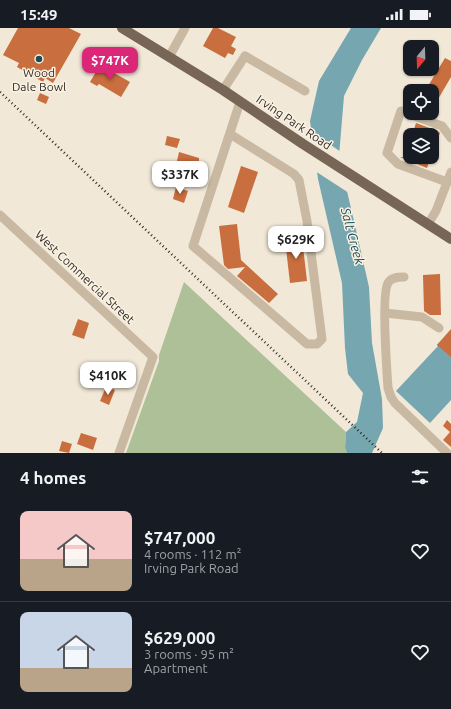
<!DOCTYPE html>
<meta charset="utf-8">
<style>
:root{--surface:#171b24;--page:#242831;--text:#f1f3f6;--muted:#9ea1a6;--line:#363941;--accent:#db2777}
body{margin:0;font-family:Ubuntu,sans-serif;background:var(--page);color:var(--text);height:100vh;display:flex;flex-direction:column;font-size:15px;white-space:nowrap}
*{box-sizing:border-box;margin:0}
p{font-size:13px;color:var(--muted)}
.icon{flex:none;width:22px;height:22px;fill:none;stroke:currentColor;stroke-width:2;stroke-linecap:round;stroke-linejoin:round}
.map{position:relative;height:425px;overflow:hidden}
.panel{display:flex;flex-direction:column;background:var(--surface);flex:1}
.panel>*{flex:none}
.needle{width:26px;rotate:199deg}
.fabs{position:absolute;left:403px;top:12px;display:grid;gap:8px}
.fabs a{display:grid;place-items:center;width:36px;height:36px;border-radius:8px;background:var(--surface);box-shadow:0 1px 3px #0004;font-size:20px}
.price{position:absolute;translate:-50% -34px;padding:0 9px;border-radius:8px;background:#fff;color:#222;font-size:13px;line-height:26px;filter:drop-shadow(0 1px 2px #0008)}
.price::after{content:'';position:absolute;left:50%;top:24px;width:12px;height:9px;margin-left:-6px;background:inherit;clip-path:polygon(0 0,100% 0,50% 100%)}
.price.selected{background:var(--accent);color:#fff}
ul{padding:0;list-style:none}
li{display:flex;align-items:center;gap:12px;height:100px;padding:0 20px}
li+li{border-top:1px solid var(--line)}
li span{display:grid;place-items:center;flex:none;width:112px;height:80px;border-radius:8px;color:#555}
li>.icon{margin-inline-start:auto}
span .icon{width:48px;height:48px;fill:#fffc;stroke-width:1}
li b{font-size:17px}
h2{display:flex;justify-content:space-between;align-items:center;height:48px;padding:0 20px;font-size:17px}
.status{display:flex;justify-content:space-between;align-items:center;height:28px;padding:0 20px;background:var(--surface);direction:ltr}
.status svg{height:11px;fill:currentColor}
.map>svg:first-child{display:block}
.green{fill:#aec097}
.water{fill:#76a6af}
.pier{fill:#f1e8d7}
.building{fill:#c96e3e}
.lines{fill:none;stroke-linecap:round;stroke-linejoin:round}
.minor{stroke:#c9b9a3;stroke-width:9}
.major{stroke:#776556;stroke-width:10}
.rail{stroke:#342c26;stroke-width:2.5;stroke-dasharray:1 3;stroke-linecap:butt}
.poi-dot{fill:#1a4c56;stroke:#f9f2e4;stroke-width:1.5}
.labels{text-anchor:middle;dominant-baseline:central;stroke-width:3;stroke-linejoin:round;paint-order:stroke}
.poi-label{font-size:12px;fill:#342c26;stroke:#f9f2e4}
.street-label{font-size:12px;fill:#342c26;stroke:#f9f2e4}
.water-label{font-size:13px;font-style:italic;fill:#1a4c56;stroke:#f9f2e4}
</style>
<div class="status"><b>15:49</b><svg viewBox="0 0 49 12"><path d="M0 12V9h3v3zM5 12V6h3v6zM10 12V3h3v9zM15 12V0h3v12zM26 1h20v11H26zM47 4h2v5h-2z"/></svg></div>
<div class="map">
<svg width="451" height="425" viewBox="0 0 451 425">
<rect width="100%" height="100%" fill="#f1e8d7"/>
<path class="green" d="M184,254L346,404L345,420L347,425H126L159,333V327Z"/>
<g class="water">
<path d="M351,0H381L362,32L344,68L339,128L369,259L372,315L382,371L383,400L372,425H347L345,420L346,404L357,394L363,365L348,346L345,320L342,255L318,151L310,93L319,53Z"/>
<path d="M450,303L451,305V372L430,395L396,363L438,318L437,317Z"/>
</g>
<path class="pier" d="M309,102L341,124L349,165L315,143Z"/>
<g class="building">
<path d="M18,0H69L81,6L53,55L45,50L43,54L17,39L19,35L3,27Z"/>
<path d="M213,0H218L236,9L231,18L236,21L233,27L228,25L225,30L203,18Z"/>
<path d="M445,30L451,33V49L437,73L432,70V63H425Z"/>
<path d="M100,37L130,54L121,69L99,56L97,58L90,54Z"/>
<path d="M40,65L49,69L46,76L37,72Z"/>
<path d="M416,95L438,103L440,105L433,124L432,107H412Z"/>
<path d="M167,108L180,111L177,120L165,117Z"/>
<path d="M179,124L199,130V134H200L197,143L176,137Z"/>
<path d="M400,129H431L427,140Z"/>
<path d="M241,138L258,144L244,185L228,179Z"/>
<path d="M176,159L188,163L184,175L173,171Z"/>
<path d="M237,196L241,232L278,266L269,275L237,248L245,239L228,241L224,237L219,198Z"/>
<path d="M302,210L307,253L290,255L285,212Z"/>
<path d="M440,246L441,287H430L424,283L423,247Z"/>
<path d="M78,291L89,295L84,311L72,307Z"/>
<path d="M451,301V329L437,317Z"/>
<path d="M106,359L115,362L109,377L100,373Z"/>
<path d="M447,392L451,396V419L443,412L450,404L443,398Z"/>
<path d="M81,405L97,410L93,422L77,416Z"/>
<path d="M62,413L72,416L69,425L59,423Z"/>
</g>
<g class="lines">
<g class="minor">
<path d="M169,29L185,0"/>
<path d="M223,62L245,28L305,63"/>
<path d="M230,106L294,146L299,152L307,193L322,311L317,316H307L193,218L240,74"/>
<path d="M447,154L398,136L387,125L401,83L442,98L451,110"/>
<path d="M0,187L153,329L119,425"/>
<path d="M428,196L436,183L451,144"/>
<path d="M404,249C398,249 391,249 388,255C381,266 387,344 388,360L391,369L395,375L447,425"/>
<path d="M385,285L422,289L439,300"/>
</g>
<path class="major" d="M122,0L223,62L303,116L451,211"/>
<path class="rail" d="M0,64L382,425"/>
</g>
<circle class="poi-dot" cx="39" cy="31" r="4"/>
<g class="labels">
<g class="poi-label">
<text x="39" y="44">Wood<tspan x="39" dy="14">Dale Bowl</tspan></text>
</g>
<g class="street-label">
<text transform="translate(294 94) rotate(34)">Irving Park Road</text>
<text transform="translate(85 249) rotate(43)">West Commercial Street</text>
</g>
<g class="water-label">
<text transform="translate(353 208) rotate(75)">Salt Creek</text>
</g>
</g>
</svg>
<div class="fabs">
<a><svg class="needle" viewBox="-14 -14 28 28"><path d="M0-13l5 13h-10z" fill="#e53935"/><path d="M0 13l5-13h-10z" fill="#9ea1a6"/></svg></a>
<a><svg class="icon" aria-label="locate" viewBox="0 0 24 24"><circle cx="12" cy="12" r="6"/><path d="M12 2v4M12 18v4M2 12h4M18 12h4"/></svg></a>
<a><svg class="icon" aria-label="layers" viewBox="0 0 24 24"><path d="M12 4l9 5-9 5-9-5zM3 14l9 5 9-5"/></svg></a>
</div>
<b class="price selected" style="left:110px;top:53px">$747K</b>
<b class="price" style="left:180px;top:167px">$337K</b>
<b class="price" style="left:296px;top:232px">$629K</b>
<b class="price" style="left:108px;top:368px">$410K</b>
</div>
<section class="panel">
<h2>4 homes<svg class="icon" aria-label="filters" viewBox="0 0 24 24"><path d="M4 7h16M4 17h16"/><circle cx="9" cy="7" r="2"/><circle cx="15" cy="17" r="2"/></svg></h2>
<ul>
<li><span style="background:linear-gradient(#f6c9c9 60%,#b9a48a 0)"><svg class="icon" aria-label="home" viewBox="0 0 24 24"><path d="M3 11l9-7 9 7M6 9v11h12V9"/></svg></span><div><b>$747,000</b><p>4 rooms · 112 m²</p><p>Irving Park Road</p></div><svg class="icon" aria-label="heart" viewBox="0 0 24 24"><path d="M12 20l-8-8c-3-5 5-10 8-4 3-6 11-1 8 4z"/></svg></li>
<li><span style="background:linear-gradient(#c9d6e8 70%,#b9a48a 0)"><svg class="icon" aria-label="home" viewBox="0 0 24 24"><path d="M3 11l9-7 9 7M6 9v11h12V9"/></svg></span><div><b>$629,000</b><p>3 rooms · 95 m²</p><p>Apartment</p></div><svg class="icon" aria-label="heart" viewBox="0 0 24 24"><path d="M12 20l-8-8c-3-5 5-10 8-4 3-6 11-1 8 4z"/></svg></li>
</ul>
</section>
